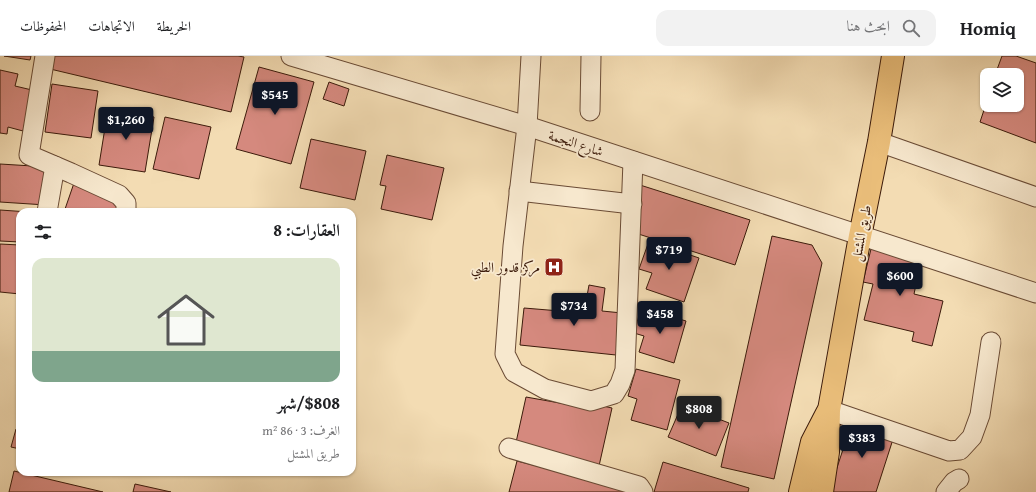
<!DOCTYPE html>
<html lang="ar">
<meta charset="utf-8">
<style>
:root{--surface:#fff;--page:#f2f2f2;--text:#202124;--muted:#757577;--line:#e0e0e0;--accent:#111827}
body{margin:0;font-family:"Gentium Book Plus",Amiri,serif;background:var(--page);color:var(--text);direction:rtl;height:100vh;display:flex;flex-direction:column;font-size:15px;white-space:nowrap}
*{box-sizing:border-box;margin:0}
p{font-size:13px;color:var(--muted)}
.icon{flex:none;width:22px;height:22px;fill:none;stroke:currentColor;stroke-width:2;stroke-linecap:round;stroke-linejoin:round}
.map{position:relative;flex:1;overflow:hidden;direction:ltr}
.drawer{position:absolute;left:16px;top:152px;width:340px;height:268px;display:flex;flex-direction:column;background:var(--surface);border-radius:12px;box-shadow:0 1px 3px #0004;direction:rtl}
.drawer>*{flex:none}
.controls{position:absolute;left:980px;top:12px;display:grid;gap:8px}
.controls a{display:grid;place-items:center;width:44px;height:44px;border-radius:8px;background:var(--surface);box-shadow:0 1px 3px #0004;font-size:20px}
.price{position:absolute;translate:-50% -34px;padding:0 9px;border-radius:4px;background:var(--accent);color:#fff;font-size:13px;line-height:26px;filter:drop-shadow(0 1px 2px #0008)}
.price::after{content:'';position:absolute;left:50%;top:24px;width:12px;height:9px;margin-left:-6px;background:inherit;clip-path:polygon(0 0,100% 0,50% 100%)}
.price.active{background:#222;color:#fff}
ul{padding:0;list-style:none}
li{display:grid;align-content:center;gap:8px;height:212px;padding:0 16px}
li+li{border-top:1px solid var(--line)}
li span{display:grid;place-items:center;height:124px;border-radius:12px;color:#555}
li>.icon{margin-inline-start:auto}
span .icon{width:72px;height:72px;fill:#fffc;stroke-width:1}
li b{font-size:17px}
h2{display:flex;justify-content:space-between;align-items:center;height:48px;padding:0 16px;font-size:17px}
header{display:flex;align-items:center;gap:24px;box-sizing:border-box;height:56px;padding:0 20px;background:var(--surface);border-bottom:1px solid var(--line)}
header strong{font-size:19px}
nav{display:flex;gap:22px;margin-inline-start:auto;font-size:14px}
.search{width:280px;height:36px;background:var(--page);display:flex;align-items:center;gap:10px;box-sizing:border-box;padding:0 14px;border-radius:12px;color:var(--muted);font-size:15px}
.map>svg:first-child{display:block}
.building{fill:#d5897e;stroke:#3c1b0b}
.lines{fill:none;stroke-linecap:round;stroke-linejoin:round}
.minor-casing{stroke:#6a4b35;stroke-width:21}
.major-casing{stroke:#3c1b0b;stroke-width:24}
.minor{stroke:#f7e8ce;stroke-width:19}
.major{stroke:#eabe7a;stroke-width:22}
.labels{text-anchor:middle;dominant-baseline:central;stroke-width:3.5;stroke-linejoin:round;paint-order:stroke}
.street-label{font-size:14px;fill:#3c1b0b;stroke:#f7e8ce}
.poi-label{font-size:14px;fill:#3c1b0b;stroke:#f7e8ce;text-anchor:end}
</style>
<header>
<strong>Homiq</strong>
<div class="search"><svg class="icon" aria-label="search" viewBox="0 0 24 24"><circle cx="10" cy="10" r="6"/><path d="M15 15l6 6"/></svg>ابحث هنا</div>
<nav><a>الخريطة</a><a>الاتجاهات</a><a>المحفوظات</a></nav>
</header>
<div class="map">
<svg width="1036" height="436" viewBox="0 0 1036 436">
<rect width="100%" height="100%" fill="#f3dcb3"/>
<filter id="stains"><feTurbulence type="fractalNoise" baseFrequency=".005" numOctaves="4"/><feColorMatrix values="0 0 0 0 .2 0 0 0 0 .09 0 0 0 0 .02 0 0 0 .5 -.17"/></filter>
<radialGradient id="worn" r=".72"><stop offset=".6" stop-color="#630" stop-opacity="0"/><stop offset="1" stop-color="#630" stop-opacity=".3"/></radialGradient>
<g class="building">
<path d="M4,0H31L30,4Z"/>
<path d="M49,0H238L244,1L231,56L46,12Z"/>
<path d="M1002,0H1016L1036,7V87L980,66L987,45V49H1017V19H995Z"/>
<path d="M259,11L314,26L291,108L236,93Z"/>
<path d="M0,14L18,18L15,30L32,34L23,75L8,71L7,78L0,77Z"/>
<path d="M329,26L349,33L344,50L323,43Z"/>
<path d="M52,28L98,35L91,82L45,76Z"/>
<path d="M108,53L154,61L145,116L99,109Z"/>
<path d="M165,61L211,71L199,123L153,113Z"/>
<path d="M311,83L366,95L355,144L300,132Z"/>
<path d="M387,99L444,112L432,164L381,153L386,130L380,129Z"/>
<path d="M0,108L49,111L46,149L0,146Z"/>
<path d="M74,127L120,143L115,156H64Z"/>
<path d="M640,129L750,164L735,209L626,174Z"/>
<path d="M0,154L29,156H20V186L0,185Z"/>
<path d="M772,180L812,189L822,207L774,423L721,411Z"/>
<path d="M649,185L699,202L684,246L646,233L652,217L639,213Z"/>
<path d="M0,188L20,189V238L0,236Z"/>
<path d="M871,193L921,205L914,238L943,245L932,290L912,285L914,276L864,264L873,228L863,226Z"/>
<path d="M589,229L605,232L602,255L622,257L616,299L520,289L524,252L584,257Z"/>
<path d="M641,252L686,265L674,307L639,296L644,280L634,277Z"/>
<path d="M636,313L680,324L667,374L631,364L637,343L628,340Z"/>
<path d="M526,341L571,349L572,343L612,352L599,410L515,391Z"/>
<path d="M682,349L729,367L716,400L668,381Z"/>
<path d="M853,363L895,377L876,436H829Z"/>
<path d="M16,373L20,374V393L11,391Z"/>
<path d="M517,405L637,435V436H509Z"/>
<path d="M663,406L749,432L748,436H654Z"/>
<path d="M14,415L103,436H9Z"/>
<path d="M135,428L171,436H133Z"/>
</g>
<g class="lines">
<defs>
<g id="minor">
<path d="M45,0L29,99L71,117L119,139L126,147V156"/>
<path d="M291,0L527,70L1036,237"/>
<path d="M531,0L527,70L513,190L505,298L514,316L545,333L591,345L614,338L620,328L625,314L633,105"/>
<path d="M590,55L591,0"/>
<path d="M879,86L1036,141"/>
<path d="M519,135L632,148"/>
<path d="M47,156L55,110"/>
<path d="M829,354L949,395L960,394L972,381L980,359L991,286"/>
<path d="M509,392L639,430L643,436"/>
<path d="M946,436L954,426L959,423"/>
</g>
<g id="major">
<path d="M800,436L812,386L827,357"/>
<path d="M822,436L828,396L829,354L860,180L879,86L893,0"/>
</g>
</defs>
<use href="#minor" class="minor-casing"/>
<use href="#major" class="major-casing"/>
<use href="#minor" class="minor"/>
<use href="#major" class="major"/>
</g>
<defs>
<symbol id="hospital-square" viewBox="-11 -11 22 22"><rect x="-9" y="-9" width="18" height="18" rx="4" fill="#8f2418" stroke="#f7e8ce"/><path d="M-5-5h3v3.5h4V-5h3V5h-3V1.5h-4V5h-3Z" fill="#fff"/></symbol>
</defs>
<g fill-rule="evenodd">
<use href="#hospital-square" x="543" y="200" width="22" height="22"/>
</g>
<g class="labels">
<g class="street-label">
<text transform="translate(576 87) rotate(18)">شارع النجمة</text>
<text transform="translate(861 177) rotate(-79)">طريق المشتل</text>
</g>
<g class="poi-label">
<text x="540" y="211">مركز قدور الطبي</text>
</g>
</g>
<rect width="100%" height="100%" filter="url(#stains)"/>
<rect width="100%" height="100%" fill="url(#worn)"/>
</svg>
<div class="controls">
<a><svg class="icon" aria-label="layers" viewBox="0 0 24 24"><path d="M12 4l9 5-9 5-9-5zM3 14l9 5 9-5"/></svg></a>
</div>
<b class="price" style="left:275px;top:60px">$545</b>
<b class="price" style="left:126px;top:85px">$1,260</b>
<b class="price" style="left:669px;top:215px">$719</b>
<b class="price" style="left:900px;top:241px">$600</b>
<b class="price" style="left:574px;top:271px">$734</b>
<b class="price" style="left:660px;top:279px">$458</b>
<b class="price active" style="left:699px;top:374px">$808</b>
<b class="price" style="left:862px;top:403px">$383</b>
<section class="drawer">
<h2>العقارات: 8<svg class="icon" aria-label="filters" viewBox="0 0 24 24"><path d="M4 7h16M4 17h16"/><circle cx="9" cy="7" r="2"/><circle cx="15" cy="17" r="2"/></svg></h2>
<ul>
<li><span style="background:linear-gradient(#dfe7d0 75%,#7fa58c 0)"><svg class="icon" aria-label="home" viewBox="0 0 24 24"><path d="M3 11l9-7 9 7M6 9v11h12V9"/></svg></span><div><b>$808/شهر</b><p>الغرف: 3 · 86 m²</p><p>طريق المشتل</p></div></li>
</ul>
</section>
</div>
